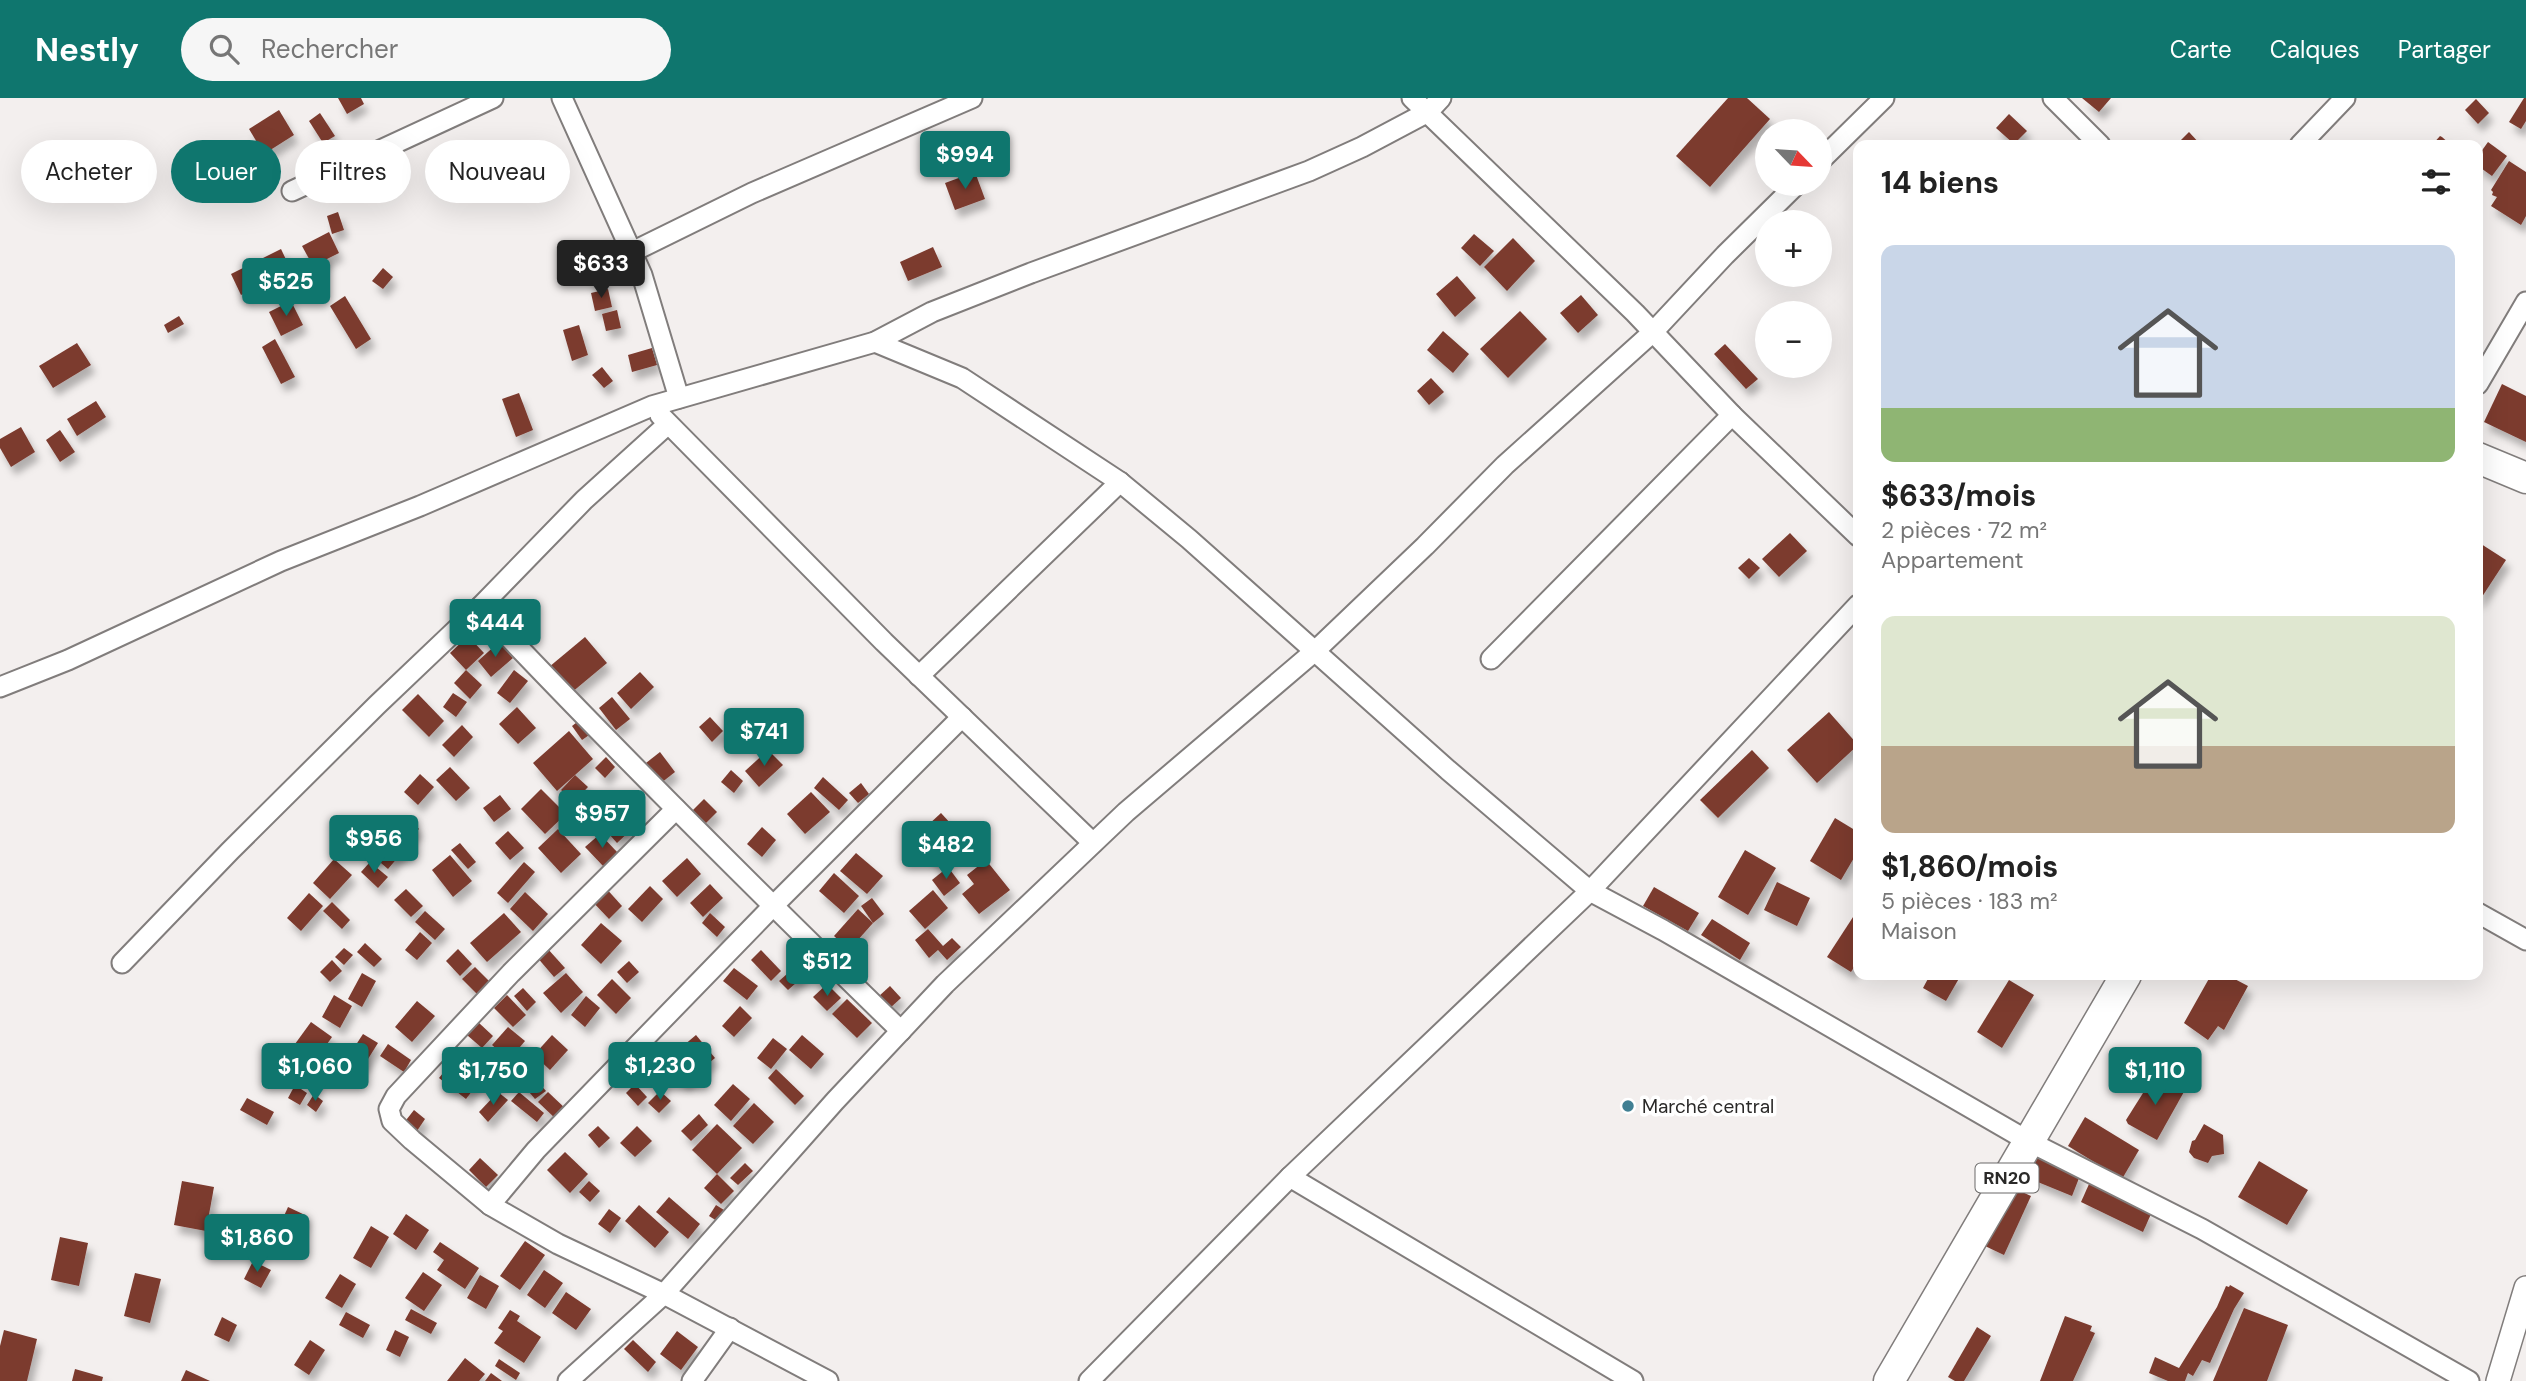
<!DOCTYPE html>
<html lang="fr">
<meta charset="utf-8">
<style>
:root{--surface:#fff;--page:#f6f6f6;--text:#222;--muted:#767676;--accent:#0f766e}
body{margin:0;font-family:"DM Sans",sans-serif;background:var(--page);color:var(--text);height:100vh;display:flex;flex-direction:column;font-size:26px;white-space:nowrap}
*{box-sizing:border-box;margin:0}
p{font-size:23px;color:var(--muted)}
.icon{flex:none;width:38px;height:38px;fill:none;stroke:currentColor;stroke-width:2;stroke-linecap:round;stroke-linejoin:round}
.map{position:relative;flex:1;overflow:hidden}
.sheet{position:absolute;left:1853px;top:42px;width:630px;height:840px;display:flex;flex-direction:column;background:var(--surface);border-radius:14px;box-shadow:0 7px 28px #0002}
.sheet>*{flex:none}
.banner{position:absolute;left:21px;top:42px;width:665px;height:63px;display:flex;gap:14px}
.needle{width:46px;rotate:115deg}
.controls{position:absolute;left:1755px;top:21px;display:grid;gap:14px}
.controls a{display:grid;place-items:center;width:77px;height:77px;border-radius:50%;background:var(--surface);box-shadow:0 7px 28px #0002;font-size:35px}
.price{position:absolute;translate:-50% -60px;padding:0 16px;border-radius:7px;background:var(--accent);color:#fff;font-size:23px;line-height:46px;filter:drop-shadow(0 2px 4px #0008)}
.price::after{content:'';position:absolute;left:50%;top:42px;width:21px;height:16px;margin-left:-10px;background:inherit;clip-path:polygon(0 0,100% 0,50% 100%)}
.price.current{background:#222;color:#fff}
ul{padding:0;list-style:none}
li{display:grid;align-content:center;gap:14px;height:371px;padding:0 28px}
li span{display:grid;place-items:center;height:217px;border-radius:14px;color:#555}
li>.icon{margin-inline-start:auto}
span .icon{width:126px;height:126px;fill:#fffc;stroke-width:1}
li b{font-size:30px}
h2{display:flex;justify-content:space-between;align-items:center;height:84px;padding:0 28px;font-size:30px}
.chip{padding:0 24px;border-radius:32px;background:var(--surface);box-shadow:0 7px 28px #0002;font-size:24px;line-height:63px}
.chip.current{background:var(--accent);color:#fff}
header{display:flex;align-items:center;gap:42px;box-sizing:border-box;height:98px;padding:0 35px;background:var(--accent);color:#fff}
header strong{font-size:33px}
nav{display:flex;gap:38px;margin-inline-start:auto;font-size:24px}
.search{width:490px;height:63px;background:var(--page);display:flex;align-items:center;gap:18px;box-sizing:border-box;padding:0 24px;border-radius:38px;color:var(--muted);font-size:26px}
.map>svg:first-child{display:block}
.building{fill:#7b3a2e;filter:url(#shadow)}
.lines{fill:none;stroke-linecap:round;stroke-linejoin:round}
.minor-casing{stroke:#817d7c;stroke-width:23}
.tertiary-casing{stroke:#817d7c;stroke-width:26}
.primary-casing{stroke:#817d7c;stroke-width:33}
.minor{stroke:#fff;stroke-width:19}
.tertiary{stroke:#fff;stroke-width:23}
.primary{stroke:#fff;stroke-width:30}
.poi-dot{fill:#407f93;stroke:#fff;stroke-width:2.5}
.labels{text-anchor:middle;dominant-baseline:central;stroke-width:7;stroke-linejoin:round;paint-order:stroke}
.shield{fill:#fff;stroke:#6a6968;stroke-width:2}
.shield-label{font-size:18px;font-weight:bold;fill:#2a2928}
.poi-label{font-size:19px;fill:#2a2928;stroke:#fff;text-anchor:start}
</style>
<header>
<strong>Nestly</strong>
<div class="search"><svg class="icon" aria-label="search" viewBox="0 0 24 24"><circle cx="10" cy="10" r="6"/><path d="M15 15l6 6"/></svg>Rechercher</div>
<nav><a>Carte</a><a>Calques</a><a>Partager</a></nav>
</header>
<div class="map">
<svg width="2526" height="1283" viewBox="0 0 2526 1283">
<defs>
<filter id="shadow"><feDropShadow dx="4.5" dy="8" stdDeviation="3.5" flood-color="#0004"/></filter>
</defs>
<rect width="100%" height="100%" fill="#f3efee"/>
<g class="building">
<path d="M338,0H361L364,6L347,16Z"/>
<path d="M1728,0H1747L1770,21L1710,89L1676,58Z"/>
<path d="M2082,0H2111L2099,14Z"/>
<path d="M2524,0H2526V23L2521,31L2509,24Z"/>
<path d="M2476,1L2489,15L2478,26L2465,12Z"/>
<path d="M279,12L294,37L264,56L249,31Z"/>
<path d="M320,15L335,38L323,45L309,23Z"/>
<path d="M2009,16L2027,33L2014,46L1996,30Z"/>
<path d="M2189,34L2201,47H2176Z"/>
<path d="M2440,38L2442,39L2451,47H2432Z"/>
<path d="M2488,44L2507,58L2492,78L2478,68V58Z"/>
<path d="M2509,63L2526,74V118L2521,127L2491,108L2497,99L2492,97L2493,94L2491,92Z"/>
<path d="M975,74L985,101L955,112L945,85Z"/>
<path d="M338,114L344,132L332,136L327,118Z"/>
<path d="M329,134L339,155L313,168L302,148Z"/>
<path d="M1474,136L1494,153L1480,168L1461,150Z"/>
<path d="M1513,140L1535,163L1507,193L1484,169Z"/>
<path d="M933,149L942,169L908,183L900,164Z"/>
<path d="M281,151L291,172L241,197L231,176Z"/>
<path d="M383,170L393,179L383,191L372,183Z"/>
<path d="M1457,178L1476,200L1455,219L1436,196Z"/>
<path d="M608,191L612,209L595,213L591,195Z"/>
<path d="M1581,197L1598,217L1578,235L1560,215Z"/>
<path d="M345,198L371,241L356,251L330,208Z"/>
<path d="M291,203L303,227L281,238L269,214Z"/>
<path d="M617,212L621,230L606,233L602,216Z"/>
<path d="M1520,213L1547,241L1508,280L1480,251Z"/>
<path d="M179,218L184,226L168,235L164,227Z"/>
<path d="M579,227L588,257L572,263L563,232Z"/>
<path d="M1443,233L1469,256L1453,275L1427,252Z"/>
<path d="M275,241L295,279L281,286L262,249Z"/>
<path d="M77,245L91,267L53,290L39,268Z"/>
<path d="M1725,246L1758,281L1746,291L1714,256Z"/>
<path d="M652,250L657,267L632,274L628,257Z"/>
<path d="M602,269L613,283L604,290L592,277Z"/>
<path d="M1431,280L1444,294L1429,307L1417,293Z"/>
<path d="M2502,286L2526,298V344L2484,324Z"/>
<path d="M519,295L533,332L516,339L502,301Z"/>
<path d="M96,303L106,319L77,338L67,321Z"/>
<path d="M21,329L35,354L11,369L0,350V341Z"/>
<path d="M60,332L75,354L60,364L46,342Z"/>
<path d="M1790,435L1807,453L1779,479L1762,461Z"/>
<path d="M2478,444L2506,462L2478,505Z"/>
<path d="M1749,460L1760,470L1749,481L1738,470Z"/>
<path d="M468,538L484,555L466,572L450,555Z"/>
<path d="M585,539L607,565L571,595L549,569Z"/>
<path d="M499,544L513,560L491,579L478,563Z"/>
<path d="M466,572L482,587L470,601L454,585Z"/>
<path d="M514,572L528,583L510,605L497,595Z"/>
<path d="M640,574L654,589L631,611L617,595Z"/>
<path d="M453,595L467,604L456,619L443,609Z"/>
<path d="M418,596L444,623L429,639L402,612Z"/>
<path d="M612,599L630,621L616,632L599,610Z"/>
<path d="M517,609L536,630L518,646L499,626Z"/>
<path d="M1829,614L1858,647L1817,685L1787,652Z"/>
<path d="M710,619L723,633L712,644L699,629Z"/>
<path d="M581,621L592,635L582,642L572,628Z"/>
<path d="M462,627L473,639L454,659L442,647Z"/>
<path d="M569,633L593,661L557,693L533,665Z"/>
<path d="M768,652L783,667L759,689L745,673Z"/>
<path d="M1752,652L1769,670L1718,720L1700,702Z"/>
<path d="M660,654L675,674L661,685L646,665Z"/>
<path d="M606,659L615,669L605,680L595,670Z"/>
<path d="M450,669L470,690L456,703L436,682Z"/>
<path d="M731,672L743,683L734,695L721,684Z"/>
<path d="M420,676L434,689L418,707L404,694Z"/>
<path d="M575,677L588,689L574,704L561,692Z"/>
<path d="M823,679L848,702L839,712L814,690Z"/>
<path d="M861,685L869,696L858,705L849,695Z"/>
<path d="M541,691L566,716L545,736L521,711Z"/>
<path d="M811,694L830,714L805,736L787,716Z"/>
<path d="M500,697L511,711L494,724L483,710Z"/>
<path d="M704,701L717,714L705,726L692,713Z"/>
<path d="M615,714L631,732L617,745L601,727Z"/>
<path d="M941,715L962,738L934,764L913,741Z"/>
<path d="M407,717L419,731L409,740L397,725Z"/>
<path d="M1835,720L1858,734V753L1841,782L1810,763Z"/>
<path d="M389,729L410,745L388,771L368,754Z"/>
<path d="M762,729L776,742L762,759L747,746Z"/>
<path d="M558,731L581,756L561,775L538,750Z"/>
<path d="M508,733L524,750L510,762L495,745Z"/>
<path d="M600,736L618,755L604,769L585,749Z"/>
<path d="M460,745L476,764L468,771L451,752Z"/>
<path d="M1745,752L1776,770L1748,817L1718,799Z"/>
<path d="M856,755L883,778L867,796L840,773Z"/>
<path d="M450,757L472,783L453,799L432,772Z"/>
<path d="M687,760L701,776L677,799L662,783Z"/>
<path d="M334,761L352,777L330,801L313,785Z"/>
<path d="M986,762L1010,792L979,816L962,796L974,786L967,777Z"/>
<path d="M370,764L388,779L378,790L361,774Z"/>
<path d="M524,764L535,774L508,805L497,795Z"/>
<path d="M948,769L960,785L944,798L932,782Z"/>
<path d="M834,775L859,798L844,815L819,793Z"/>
<path d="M1777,784L1810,800L1797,828L1764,812Z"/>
<path d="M710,786L723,800L703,819L690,805Z"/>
<path d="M604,788L622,808L609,821L590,801Z"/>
<path d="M650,788L663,801L642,824L628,811Z"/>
<path d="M1654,789L1699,815L1688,833L1643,808Z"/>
<path d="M406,791L423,808L411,819L394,802Z"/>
<path d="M933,792L948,810L925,831L909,813Z"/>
<path d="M525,794L548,816L533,833L510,811Z"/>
<path d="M309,795L323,808L301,833L287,820Z"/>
<path d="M872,800L884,816L873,825L861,808Z"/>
<path d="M332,804L350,822L342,831L323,813Z"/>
<path d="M858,811L873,825L849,852L834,838Z"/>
<path d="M425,813L445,831L435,842L415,824Z"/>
<path d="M504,815L521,834L487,864L470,845Z"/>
<path d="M710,815L725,829L717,839L702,825Z"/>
<path d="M1855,816L1858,818V863L1851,874L1827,859Z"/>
<path d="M1712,821L1750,845L1740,862L1701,837Z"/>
<path d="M601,825L622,843L601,866L581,847Z"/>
<path d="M928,831L943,848L952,840L961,849L947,862L938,852L929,860L915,842Z"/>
<path d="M420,834L432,845L417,862L405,852Z"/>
<path d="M365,845L382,861L374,869L357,854Z"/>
<path d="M344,850L353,857L344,867L335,859Z"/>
<path d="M547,850L565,870L554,879L536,858Z"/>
<path d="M458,851L472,866L460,878L446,863Z"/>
<path d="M761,852L781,873L771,883L751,862Z"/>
<path d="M332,862L342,873L330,884L320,874Z"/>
<path d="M629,863L639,874L627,885L617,874Z"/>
<path d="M796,868L804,878L788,892L779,883Z"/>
<path d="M475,869L490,884L477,896L462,881Z"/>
<path d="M734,870L758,888L747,902L723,883Z"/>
<path d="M362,875L376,883L362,909L348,901Z"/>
<path d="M566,875L583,894L561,915L543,895Z"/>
<path d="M1930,877H1961L1946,903L1923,890Z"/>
<path d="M2211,877H2227L2248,888L2224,932L2218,928L2208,942L2184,925Z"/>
<path d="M612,881L631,900L616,916L597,897Z"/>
<path d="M2009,882L2034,897L2002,950L1977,934Z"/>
<path d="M827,886L841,900L827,913L813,899Z"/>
<path d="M890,888L901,900L889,911L878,899Z"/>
<path d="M523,890L536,904L527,913L514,898Z"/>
<path d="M334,897L352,908L340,930L322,919Z"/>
<path d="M507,897L526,917L513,929L494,910Z"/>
<path d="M586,898L600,910L585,929L571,917Z"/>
<path d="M847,901L872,925L857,940L832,916Z"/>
<path d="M417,903L435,918L412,944L395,929Z"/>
<path d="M740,908L752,920L734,939L722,928Z"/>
<path d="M311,924L332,939L316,962L295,946Z"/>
<path d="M478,924L493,938L482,950L467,937Z"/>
<path d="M508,929L525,943L509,962L492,947Z"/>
<path d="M363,936L378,945L363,969L348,959Z"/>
<path d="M552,937L568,952L550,972L534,957Z"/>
<path d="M696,937L715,960L684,986L665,963Z"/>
<path d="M802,937L824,956L811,971L789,952Z"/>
<path d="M773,940L787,951L771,971L757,960Z"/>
<path d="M388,946L411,962L404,974L380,958Z"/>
<path d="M456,959L482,980L466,1001L439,980Z"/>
<path d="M523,967L546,993L535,1001L513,975Z"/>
<path d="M776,971L804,998L795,1007L768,980Z"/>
<path d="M2155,976L2185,992L2157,1042L2128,1026L2126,1022Z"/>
<path d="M635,986L647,999L638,1008L626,995Z"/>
<path d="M733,986L750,1001L731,1023L714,1007Z"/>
<path d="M295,987L307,995L300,1007L288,1000Z"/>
<path d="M660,993L671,1003L659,1015L648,1005Z"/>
<path d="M498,994L508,1002L488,1024L479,1014Z"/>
<path d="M519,994L544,1015L537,1024L511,1003Z"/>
<path d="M548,994L567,1012L557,1022L538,1004Z"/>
<path d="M314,996L323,1003L316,1014L307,1007Z"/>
<path d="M247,1000L274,1014L267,1027L240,1012Z"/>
<path d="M754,1005L774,1024L753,1046L733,1028Z"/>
<path d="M414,1012L425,1021L415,1036L403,1026Z"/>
<path d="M699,1016L708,1027L691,1043L681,1033Z"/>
<path d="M2085,1019L2139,1052L2122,1081L2068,1048Z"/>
<path d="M717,1026L742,1050L717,1076L692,1052Z"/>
<path d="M2204,1026L2223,1037L2224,1056L2212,1058L2208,1065L2194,1060L2189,1054L2192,1043L2195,1042Z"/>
<path d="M598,1028L610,1040L599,1050L588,1037Z"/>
<path d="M637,1028L652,1043L635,1059L620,1045Z"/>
<path d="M565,1054L588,1076L570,1095L547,1072Z"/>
<path d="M2036,1058L2081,1075L2072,1098L2028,1080Z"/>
<path d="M480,1060L498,1077L486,1089L469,1072Z"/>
<path d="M2259,1063L2308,1092L2287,1127L2238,1099Z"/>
<path d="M745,1065L753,1073L738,1087L730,1080Z"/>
<path d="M717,1076L734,1093L721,1106L704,1090Z"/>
<path d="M182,1083L214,1089L206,1133L174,1127Z"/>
<path d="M589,1083L600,1093L590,1104L579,1094Z"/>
<path d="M2089,1086L2151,1116L2143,1134L2081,1104Z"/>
<path d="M2011,1089L2031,1098L2004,1157L1985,1148Z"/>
<path d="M669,1099L700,1126L688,1141L656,1114Z"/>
<path d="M639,1107L669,1134L655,1150L625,1123Z"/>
<path d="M716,1107L724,1112L717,1123L709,1118Z"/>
<path d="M288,1109L305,1117L297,1135L280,1127Z"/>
<path d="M609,1111L621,1120L610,1135L598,1126Z"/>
<path d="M406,1116L429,1132L416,1152L393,1136Z"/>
<path d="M371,1128L389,1139L371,1170L353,1160Z"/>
<path d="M60,1139L88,1145L79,1188L51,1182Z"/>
<path d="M525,1143L545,1157L520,1192L500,1178Z"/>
<path d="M440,1144L479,1170L465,1191L437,1172L444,1162L433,1154Z"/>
<path d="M253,1163L271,1172L261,1190L244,1181Z"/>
<path d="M544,1172L563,1185L545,1210L527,1197Z"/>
<path d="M423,1174L442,1187L424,1213L405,1200Z"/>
<path d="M135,1175L161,1181L150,1225L124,1218Z"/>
<path d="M340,1176L356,1186L342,1210L325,1200Z"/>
<path d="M480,1177L499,1188L486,1211L467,1200Z"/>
<path d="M2230,1187L2244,1195L2234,1211L2210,1265L2202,1262L2193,1278L2188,1275L2185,1283H2168L2149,1275L2155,1259L2179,1270L2217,1209L2226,1188L2229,1189Z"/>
<path d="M566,1194L591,1211L576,1232L552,1215Z"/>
<path d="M2244,1210L2288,1227L2267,1283H2213Z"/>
<path d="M411,1211L437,1225L431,1236L405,1222Z"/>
<path d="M510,1212L520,1218L517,1223L541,1239L524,1265L494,1245L503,1233L498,1230Z"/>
<path d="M346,1214L370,1227L363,1240L339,1227Z"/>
<path d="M2065,1218L2092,1228L2090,1233L2095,1235L2073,1283H2040Z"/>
<path d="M222,1219L237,1227L229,1244L214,1237Z"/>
<path d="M1977,1229L1991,1238L1964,1283H1955L1948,1279Z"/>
<path d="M4,1232L37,1241L27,1283H0V1248Z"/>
<path d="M395,1232L409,1239L400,1259L386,1252Z"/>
<path d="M677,1233L698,1249L681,1272L660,1256Z"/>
<path d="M310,1242L325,1252L309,1277L294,1267Z"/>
<path d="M633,1242L656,1264L648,1274L624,1251Z"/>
<path d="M465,1260L485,1276L479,1283H447Z"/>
<path d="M499,1261L520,1275L516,1282L495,1268Z"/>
<path d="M75,1271L103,1279L102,1283H72Z"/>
<path d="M186,1272L210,1283H181Z"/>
<path d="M491,1275L502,1283H485Z"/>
</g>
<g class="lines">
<defs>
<g id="minor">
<path d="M562,0L642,177L679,300"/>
<path d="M1412,0L1635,215L1732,317L1858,438"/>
<path d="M2053,0L2100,47"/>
<path d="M2300,47L2345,0"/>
<path d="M1820,63L1884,0"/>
<path d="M292,93L493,0"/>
<path d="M632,154L752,95L972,0"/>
<path d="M875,244L962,280L1120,384L1189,441L1448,672L1590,793L1663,832L2028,1043L2202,1131L2469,1283"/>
<path d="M2478,286L2526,204"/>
<path d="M660,317L884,544L1093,745"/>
<path d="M480,509C617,654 758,794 901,933"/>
<path d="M1491,561L1732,317"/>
<path d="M919,578L1120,384"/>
<path d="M0,589L68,562L281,463L420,408L652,308L875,244L932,214L1031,175L1309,73L1362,49L1428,14L1441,0"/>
<path d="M2478,815L2526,842"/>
<path d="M122,865L230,753L377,607L480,509L584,402L668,326"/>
<path d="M1290,1079L1633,1283"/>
<path d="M490,1107L536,1052L773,808L962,619"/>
<path d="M568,1283L664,1196L558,1146L490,1107L412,1042L392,1023L389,1011L396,998L511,875L676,711"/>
<path d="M692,1283L730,1230"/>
<path d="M828,1283L664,1196L835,1003L945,886L1126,714L1315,553L1425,448L1505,367L1653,234L1725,157L1797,86"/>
<path d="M1089,1283L1290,1079L1590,793L1858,507"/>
</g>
<path id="tertiary" d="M2498,1283L2526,1190"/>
<g id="primary">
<path d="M2478,360L2526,380"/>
<path d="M1889,1283L2126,877"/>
</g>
</defs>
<use href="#minor" class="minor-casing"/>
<use href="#tertiary" class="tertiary-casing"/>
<use href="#primary" class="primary-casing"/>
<use href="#minor" class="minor"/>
<use href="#tertiary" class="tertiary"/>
<use href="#primary" class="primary"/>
</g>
<circle class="poi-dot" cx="1628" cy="1008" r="7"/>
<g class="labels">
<rect class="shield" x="1975.5" y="1065.5" width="63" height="29" rx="5"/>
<g class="shield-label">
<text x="2007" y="1080">RN20</text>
</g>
<g class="poi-label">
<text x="1642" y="1008">Marché central</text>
</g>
</g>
</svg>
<div class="controls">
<a><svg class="needle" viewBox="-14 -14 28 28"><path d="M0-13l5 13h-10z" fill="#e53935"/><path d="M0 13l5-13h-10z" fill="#767676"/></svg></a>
<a>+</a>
<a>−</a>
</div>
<b class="price" style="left:965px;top:93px">$994</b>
<b class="price current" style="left:601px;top:202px">$633</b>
<b class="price" style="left:286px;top:220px">$525</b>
<b class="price" style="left:495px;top:561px">$444</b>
<b class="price" style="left:764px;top:670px">$741</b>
<b class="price" style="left:602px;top:752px">$957</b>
<b class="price" style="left:374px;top:777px">$956</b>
<b class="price" style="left:946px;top:783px">$482</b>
<b class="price" style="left:827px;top:900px">$512</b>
<b class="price" style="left:660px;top:1004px">$1,230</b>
<b class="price" style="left:315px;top:1005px">$1,060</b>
<b class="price" style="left:493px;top:1009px">$1,750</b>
<b class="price" style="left:2155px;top:1009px">$1,110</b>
<b class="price" style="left:257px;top:1176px">$1,860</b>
<div class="banner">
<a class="chip">Acheter</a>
<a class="chip current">Louer</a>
<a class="chip">Filtres</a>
<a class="chip">Nouveau</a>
</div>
<section class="sheet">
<h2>14 biens<svg class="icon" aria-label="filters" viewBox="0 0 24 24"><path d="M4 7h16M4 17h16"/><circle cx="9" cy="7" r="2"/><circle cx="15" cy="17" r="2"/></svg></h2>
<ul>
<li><span style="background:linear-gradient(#c9d6e8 75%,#8fb573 0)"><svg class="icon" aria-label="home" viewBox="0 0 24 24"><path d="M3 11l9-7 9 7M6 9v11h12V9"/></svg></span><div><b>$633/mois</b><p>2 pièces · 72 m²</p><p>Appartement</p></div></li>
<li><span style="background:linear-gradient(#dfe7d0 60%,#b9a48a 0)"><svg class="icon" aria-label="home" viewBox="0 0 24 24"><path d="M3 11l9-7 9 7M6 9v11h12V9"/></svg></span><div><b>$1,860/mois</b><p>5 pièces · 183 m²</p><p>Maison</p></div></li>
</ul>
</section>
</div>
